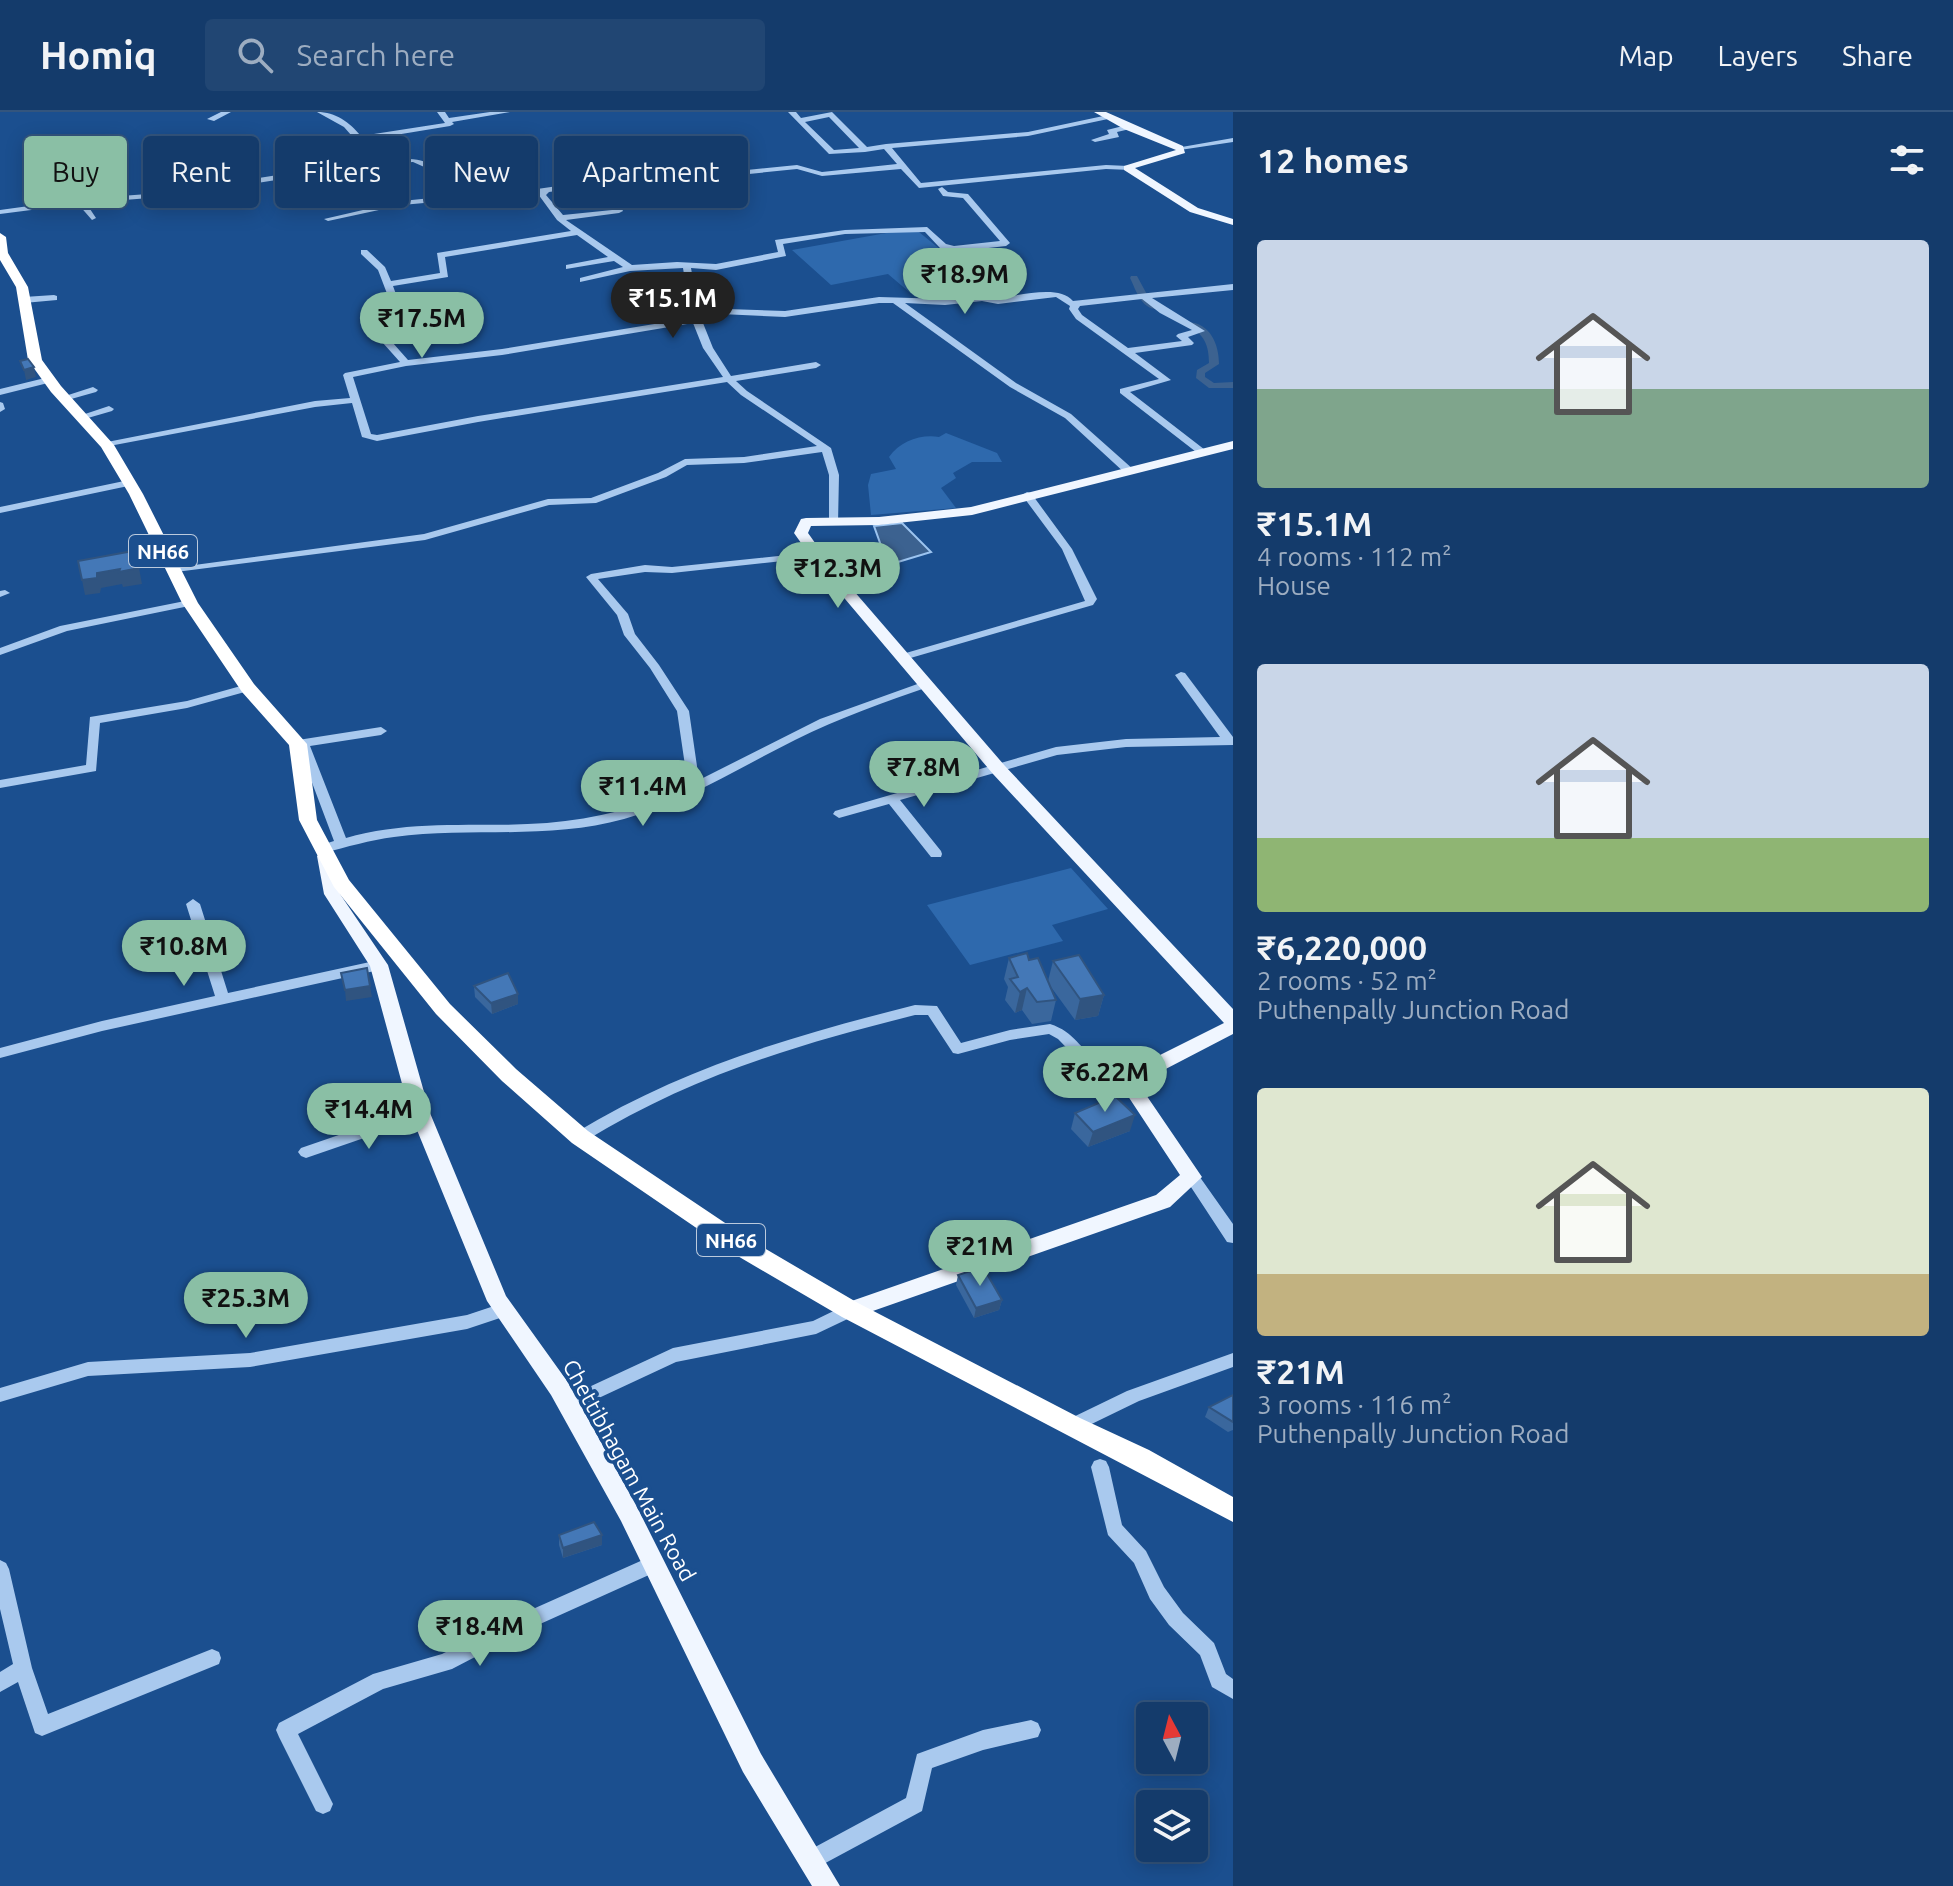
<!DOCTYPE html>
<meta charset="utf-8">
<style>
:root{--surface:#143b6b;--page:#214673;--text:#f1f3f6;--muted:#9dadc1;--line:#33557e;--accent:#8abfa5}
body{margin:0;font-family:Ubuntu,sans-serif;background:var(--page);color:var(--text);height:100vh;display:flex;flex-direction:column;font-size:30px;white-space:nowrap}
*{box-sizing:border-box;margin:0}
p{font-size:26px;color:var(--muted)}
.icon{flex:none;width:44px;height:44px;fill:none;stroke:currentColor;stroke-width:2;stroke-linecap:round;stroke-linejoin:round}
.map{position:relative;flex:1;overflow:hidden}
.details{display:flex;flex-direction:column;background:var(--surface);width:720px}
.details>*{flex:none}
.guide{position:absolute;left:24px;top:24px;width:760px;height:72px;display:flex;gap:16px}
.needle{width:52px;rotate:353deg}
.tools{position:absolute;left:1136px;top:1590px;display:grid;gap:16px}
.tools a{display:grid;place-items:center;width:72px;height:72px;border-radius:8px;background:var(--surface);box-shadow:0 4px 20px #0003,0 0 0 2px var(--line);font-size:40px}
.price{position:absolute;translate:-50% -68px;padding:0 18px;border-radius:28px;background:var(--accent);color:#111;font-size:26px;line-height:52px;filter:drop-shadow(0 2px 4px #0008)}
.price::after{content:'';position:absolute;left:50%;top:48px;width:24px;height:18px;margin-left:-12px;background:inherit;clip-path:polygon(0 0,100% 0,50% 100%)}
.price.selected{background:#222;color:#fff}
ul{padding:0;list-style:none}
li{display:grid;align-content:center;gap:16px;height:424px;padding:0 24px}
li span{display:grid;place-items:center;height:248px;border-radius:8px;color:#555}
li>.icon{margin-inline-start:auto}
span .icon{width:144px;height:144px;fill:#fffc;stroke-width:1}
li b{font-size:34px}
h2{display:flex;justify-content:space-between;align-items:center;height:96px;padding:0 24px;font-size:34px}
.tag{padding:0 28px;border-radius:8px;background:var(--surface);box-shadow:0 4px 20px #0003,0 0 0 2px var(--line);font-size:28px;line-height:72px}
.tag.selected{background:var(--accent);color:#111}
header{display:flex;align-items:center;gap:48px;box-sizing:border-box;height:112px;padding:0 40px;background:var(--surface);border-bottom:2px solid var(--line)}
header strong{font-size:38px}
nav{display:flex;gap:44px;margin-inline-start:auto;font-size:28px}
.search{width:560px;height:72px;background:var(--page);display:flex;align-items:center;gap:20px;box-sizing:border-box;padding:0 28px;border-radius:8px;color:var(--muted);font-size:30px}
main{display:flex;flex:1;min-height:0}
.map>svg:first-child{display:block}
.green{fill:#2e69ad}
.water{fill:#3c6290;stroke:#9cc4f0;stroke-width:2}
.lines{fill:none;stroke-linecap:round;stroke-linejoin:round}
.canal{fill:#3c6290;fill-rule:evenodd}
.minor{fill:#a9c9ee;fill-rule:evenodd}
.major{fill:#f0f6ff;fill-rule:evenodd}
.highway{fill:#fff;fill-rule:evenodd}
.wall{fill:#3a679d}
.shaded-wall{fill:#305480}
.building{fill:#4478b7;stroke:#305480;stroke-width:2}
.labels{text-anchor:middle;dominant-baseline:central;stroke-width:7;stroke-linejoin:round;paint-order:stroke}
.shield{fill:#1b4f8f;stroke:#bbcadd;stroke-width:2}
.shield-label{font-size:20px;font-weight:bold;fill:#fff}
.street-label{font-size:22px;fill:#fff;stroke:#1b4f8f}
</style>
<header>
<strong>Homiq</strong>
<div class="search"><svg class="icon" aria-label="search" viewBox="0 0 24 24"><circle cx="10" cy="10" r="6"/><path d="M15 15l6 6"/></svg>Search here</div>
<nav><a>Map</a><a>Layers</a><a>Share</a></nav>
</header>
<main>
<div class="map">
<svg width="1233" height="1774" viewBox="0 0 1233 1774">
<rect width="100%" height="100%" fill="#1b4f8f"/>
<g class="green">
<path d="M914,116L983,172L915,185L888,162L831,173L792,138Z"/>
<path d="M946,321L997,341L1002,350H972L953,361L956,366L941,376L956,396L871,403L868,373L871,362L896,357L889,345C900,329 921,322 939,325Z"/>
<path d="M1071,756L1108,797L1052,813L1063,829L970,853L927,793Z"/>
</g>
<path class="water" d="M902,411L931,440L888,453L874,414Z"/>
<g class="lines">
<g class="canal">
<path d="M1131,164H1137L1150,188L1158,195L1157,197C1141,197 1136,178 1130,166Z"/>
<path d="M1188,210C1210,211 1219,232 1219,252L1205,261V265L1214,271L1233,270V276H1209L1196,266L1197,258L1209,251C1209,233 1204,222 1188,214Z"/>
</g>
<g class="minor">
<path d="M221,0H231L214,9L207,7Z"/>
<path d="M317,0C336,0 349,10 361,24L445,11L437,0H445L449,6L490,0H510L452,10L454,12L450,14L365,28L380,48C428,45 431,46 459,84L476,86L599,68L588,47L609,43H612V47L597,49L606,67L633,64L646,69L722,64L727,60L797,53L822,60L897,52L884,37L865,40L829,42L788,0H796L801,6L832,0L867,35L886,32L1028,20L1108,3V7L1028,24L892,36L921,71L1106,53L1128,54L1132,56L1131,58L1106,57L919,76L901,57L822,64L797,57L729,64L724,68L645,73L632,68L549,80L546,83L563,103L622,97L623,99L619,101L566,108L632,153L677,150L716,152L778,140L775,128L845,118L927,115L946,132L954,134L1000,129L963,86L943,84L938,77L942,75L948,80L968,82L1010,131L1006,134L962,139L1010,172L990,185L998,186C1019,184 1059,172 1073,189L1233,172V178L1152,186L1205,219L1188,225L1194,231L1192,233L1135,241L1171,268L1130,280L1209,341L1200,343L1120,281V277L1159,267L1076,207L1069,197L1070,194L1056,185L998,192L982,189L945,193L905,191L1016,271L1071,302L1134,358V362H1126L1065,306L1010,275L893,191H879L785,205L699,201L713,236L731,264L816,250L821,253L816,256L736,269L747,279L831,336L839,363L838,411H830L829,409V363L822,340L744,351L687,353L666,365L596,391L549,393L425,428L168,461V457L172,456L424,422L548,387L591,386L658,361L685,347L744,345L817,334L741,283L727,270L478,310L377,329L362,325L352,291L315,295L104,335V331L107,330L315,289L350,286L343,263L345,261L400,250L374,221L399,213L378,158L361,142V138H367L385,155L391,169L440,161L437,141L571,119L557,108L538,82L476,90L457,88L402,93L328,109L324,107L402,89L451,84L431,58L413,50L378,52L175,84L86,91L96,106L92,108L78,92L0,102V98L80,87L175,80L213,74L203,61L205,56L198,30L170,29V25H173L204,26L213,56L211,61L221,72L373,48L344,15ZM829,5L859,36L834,38L805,10ZM925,120L940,136L951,139L1000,172L980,184L945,187L879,185L785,199L698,196L691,156L716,158L786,144L783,132L845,122ZM577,123L608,145L566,153V157L614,149L623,155L580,166V170L630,159L683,156L691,206L502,237L408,248L385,222L428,213L451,202L452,200L448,197L430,207L407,212L393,174L448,165L445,145ZM1142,187L1160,201L1192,218L1178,222L1176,224L1182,229L1128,236L1082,203L1078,197L1080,194ZM693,211L703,236L723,265L478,304L377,323L371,322L353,265L406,254L502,243Z"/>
<path d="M1127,13H1130V17L1117,20L1119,25L1095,30L1091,28L1109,22L1107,18Z"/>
<path d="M1233,26V30L1180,38L1176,36Z"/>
<path d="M54,183L57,184V188L24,191L20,188L24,185Z"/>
<path d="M49,265L54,268L52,270L0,283V277Z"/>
<path d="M93,275L98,278L96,280L64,289L59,286Z"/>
<path d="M0,290L3,291L5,297L0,300Z"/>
<path d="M109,294L114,297L112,299L81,308L76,305Z"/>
<path d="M129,368L133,369V373L0,401V395Z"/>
<path d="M1027,380L1031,381L1072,437L1097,487L1093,493L907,547H899V543L1085,489L1062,437L1022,383Z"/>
<path d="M816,440L820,441V445L672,461L645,460L598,467L628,502L635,522L659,553L689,599L699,668L820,607L923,570H931V574C885,590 839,606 795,628C739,656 685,690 624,707C549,728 471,715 394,725C370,728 347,735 323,741L317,737L318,734L334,729L299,636L292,632L298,628L381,615L387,619L381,623L310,634L346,726C411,707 480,716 547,711C596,707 643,695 688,674L677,599L650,556L624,523L617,503L586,465L591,462L645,453L672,455Z"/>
<path d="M5,478L10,481L0,485V479Z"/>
<path d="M190,488L196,491L194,493L67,519L0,543V536L60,514Z"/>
<path d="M1181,560L1185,561L1233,625V633L1126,635L1057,643L900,688L941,739L942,742L941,745H931L889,692L839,706L833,702L835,699L1056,635L1126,627L1220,625L1175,563Z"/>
<path d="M248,572L252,574V578L187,596L100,611L96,659L0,676V668L86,653L90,605L187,589Z"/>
<path d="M193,787L200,792L228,881L379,848L386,853L379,858L102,919L0,946V936L102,909L215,884L186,792Z"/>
<path d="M915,893L937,894L961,931L1010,918L1050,912C1075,920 1080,937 1099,951C1109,959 1123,963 1134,968L1136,972L1134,976L1129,978L1090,960L1058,927L1049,922L1010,928L958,942L953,941L928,903H915C796,933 691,964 585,1029H575L572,1025L575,1021C684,955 793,924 915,893Z"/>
<path d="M420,995L425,997L427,1001L425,1005L306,1046L301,1044L298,1040L301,1036Z"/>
<path d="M1192,1059L1197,1061L1233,1112V1131L1227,1130L1187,1069L1184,1065L1187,1061Z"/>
<path d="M503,1191L509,1193L511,1198L509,1203L467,1217L250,1255L88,1264L0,1290V1276L88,1250L250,1241L467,1203Z"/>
<path d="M850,1191L856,1193L858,1198L856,1203L816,1222L676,1250L573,1298L567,1300L561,1298L558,1293L561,1288L673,1236L813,1209Z"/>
<path d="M1233,1241V1255L1139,1289L1071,1322L1065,1319L1062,1314L1065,1309L1127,1279Z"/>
<path d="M1100,1347L1106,1349L1109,1355L1122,1413L1146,1439L1164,1475L1183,1501L1214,1531L1226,1562L1233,1567V1587L1212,1575L1200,1543L1169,1513L1150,1487L1134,1451L1108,1423L1091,1355L1094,1349Z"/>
<path d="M654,1443L660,1446L663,1452L660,1458L529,1517L452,1557L383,1577L298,1622L333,1692L330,1699L323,1702L316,1699L279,1625L276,1618L279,1611L373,1562L442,1542L515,1505Z"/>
<path d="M0,1448L6,1451L9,1457L32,1556L48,1602L212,1537L219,1540L221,1546L219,1552L42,1624L35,1621L18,1570L0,1580V1560L13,1552L0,1497Z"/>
<path d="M1031,1608L1038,1611L1041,1618L1038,1625L983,1638L932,1656L922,1699L818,1755L811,1758L804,1755L801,1748L804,1741L906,1686L917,1642L983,1618Z"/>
</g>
<g class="major">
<path d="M1094,0H1106L1183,34L1185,41L1135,56L1198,96L1233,107V113L1190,100L1124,58V54L1176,38L1124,17Z"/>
<path d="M1233,329V337L972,403L879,413L811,414L808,421L828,449L1005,654L1233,897V922L1158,961L1140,974L1202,1065L1170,1095L850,1207L843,1204L840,1198L843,1192L1156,1083L1180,1063L1120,972L1144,951L1224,911L993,662L818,455L794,421L801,407L806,406L879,405L971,395Z"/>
<path d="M325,738L333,744L340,782L388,853L430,1001L506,1184L567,1269L637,1395L761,1642L840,1774H812L743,1660L621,1409L551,1283L487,1189L410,1001L370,854L324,782L317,744Z"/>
</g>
<path class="highway" d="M0,121L6,125L8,141L28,175L42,248L61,274L114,333L143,382L198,491L254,572L307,632L317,708L349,768L450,892L516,957L588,1019L752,1129L858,1191L1080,1306L1149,1338L1233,1385V1410L842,1205L736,1143L572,1031L502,969L436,902L334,775L299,708L289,633L242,580L182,491L129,382L101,335L51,280L28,248L16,175L0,148Z"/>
</g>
<g class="wall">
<path d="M1009,846L1029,848L1048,869L1053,849L1104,883L1098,904L1075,908L1051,875L1056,888L1051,909L1032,912L1022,898L1015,901L1005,888L1008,875L1004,867Z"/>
<path d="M474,874L518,882V892L492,902L475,885Z"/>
<path d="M1075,1001L1130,1019L1088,1035L1071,1017Z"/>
<path d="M958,1163L1002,1188L999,1198L974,1206L956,1173Z"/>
<path d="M1233,1283V1318L1228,1320L1205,1305L1209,1295Z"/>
<path d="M559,1423L602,1433L563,1446L559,1433Z"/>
</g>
<g class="shaded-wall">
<path d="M34,255L36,265L26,268L24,258Z"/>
<path d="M139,456L142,472L123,475L122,472L101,476L100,481L85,483L82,468L97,461L120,457Z"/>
<path d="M370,874L372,885L346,889L345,878Z"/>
<path d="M1027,876L1022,898L1015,901L1020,880Z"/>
<path d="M518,882V892L492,902L491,891Z"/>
<path d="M1104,883L1098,904L1075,908L1080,887Z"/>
<path d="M1135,1003L1130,1019L1088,1035L1093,1020Z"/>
<path d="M1002,1188L999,1198L974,1206L976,1196Z"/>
<path d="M602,1423V1433L563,1446V1436Z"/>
</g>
<g class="building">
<path d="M28,247L34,255L24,258L20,249Z"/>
<path d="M133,439L139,456L119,460L120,457L97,461V466L82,468L78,449Z"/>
<path d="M1027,841L1029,848L1038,846L1056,888L1037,890L1027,876L1020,880L1010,867L1018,865L1009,846Z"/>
<path d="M1079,843L1104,883L1080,887L1053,849Z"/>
<path d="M367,856L370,874L345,878L341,861Z"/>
<path d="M508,861L518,882L491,891L474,874Z"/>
<path d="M1115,984L1135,1003L1093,1020L1075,1001Z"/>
<path d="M983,1155L1002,1188L976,1196L958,1163Z"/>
<path d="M1233,1283V1310L1209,1295Z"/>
<path d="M594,1410L602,1423L563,1436L559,1423Z"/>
</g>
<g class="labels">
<g class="shield">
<rect x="129" y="423" width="68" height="32" rx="6"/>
<rect x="697" y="1112" width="68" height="32" rx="6"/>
</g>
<g class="shield-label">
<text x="163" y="439">NH66</text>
<text x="731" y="1128">NH66</text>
</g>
<g class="street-label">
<text transform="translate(630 1358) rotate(61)">Chettibhagam Main Road</text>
</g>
</g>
</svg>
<div class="tools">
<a><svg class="needle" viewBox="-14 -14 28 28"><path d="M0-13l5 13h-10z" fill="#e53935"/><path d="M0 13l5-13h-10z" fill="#9dadc1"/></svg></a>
<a><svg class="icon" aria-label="layers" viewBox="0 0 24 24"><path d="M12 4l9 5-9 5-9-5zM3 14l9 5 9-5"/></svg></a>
</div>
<b class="price" style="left:965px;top:204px">₹18.9M</b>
<b class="price selected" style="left:673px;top:228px">₹15.1M</b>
<b class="price" style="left:422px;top:248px">₹17.5M</b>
<b class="price" style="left:838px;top:498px">₹12.3M</b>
<b class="price" style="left:924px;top:697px">₹7.8M</b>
<b class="price" style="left:643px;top:716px">₹11.4M</b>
<b class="price" style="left:184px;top:876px">₹10.8M</b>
<b class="price" style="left:1105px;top:1002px">₹6.22M</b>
<b class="price" style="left:369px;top:1039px">₹14.4M</b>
<b class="price" style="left:980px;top:1176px">₹21M</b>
<b class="price" style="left:246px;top:1228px">₹25.3M</b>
<b class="price" style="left:480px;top:1556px">₹18.4M</b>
<div class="guide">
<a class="tag selected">Buy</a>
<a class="tag">Rent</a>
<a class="tag">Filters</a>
<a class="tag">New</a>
<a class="tag">Apartment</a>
</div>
</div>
<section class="details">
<h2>12 homes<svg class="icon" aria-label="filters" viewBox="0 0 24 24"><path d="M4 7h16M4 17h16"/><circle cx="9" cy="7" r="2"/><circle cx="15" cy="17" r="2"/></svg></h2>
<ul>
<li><span style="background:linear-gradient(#c9d6e8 60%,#7fa58c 0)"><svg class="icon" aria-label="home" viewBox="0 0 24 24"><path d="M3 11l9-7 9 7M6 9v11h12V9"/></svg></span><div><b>₹15.1M</b><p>4 rooms · 112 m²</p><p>House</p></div></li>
<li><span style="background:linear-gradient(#c9d6e8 70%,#8fb573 0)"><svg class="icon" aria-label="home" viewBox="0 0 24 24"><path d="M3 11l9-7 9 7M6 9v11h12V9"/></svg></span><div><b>₹6,220,000</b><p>2 rooms · 52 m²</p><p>Puthenpally Junction Road</p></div></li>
<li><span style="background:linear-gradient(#dfe7d0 75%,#c2b280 0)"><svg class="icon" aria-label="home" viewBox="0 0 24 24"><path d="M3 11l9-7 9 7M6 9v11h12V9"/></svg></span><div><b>₹21M</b><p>3 rooms · 116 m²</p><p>Puthenpally Junction Road</p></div></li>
</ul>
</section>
</main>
